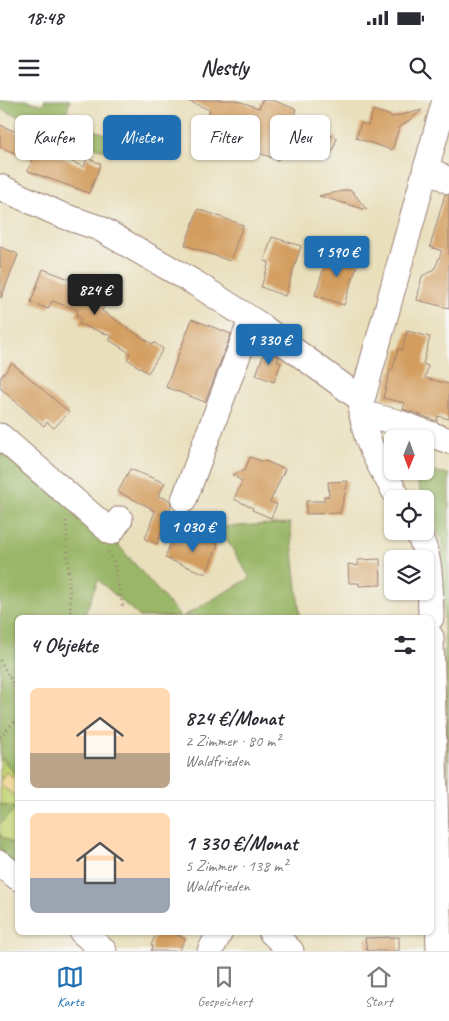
<!DOCTYPE html>
<html lang="de">
<meta charset="utf-8">
<style>
:root{--surface:#fff;--page:#f2f2f3;--text:#2b2b33;--muted:#7c7c81;--line:#e1e1e2;--accent:#1f6fb2}
body{margin:0;font-family:Caveat,sans-serif;background:var(--page);color:var(--text);height:100vh;display:flex;flex-direction:column;font-size:19px;white-space:nowrap}
*{box-sizing:border-box;margin:0}
p{font-size:16px;color:var(--muted)}
.icon{flex:none;width:28px;height:28px;fill:none;stroke:currentColor;stroke-width:2;stroke-linecap:round;stroke-linejoin:round}
.map{position:relative;flex:1;overflow:hidden}
.sheet{position:absolute;left:15px;top:515px;width:419px;height:320px;display:flex;flex-direction:column;background:var(--surface);border-radius:8px;box-shadow:0 1px 4px #0004}
.sheet>*{flex:none}
.banner{position:absolute;left:15px;top:15px;width:420px;height:45px;display:flex;gap:10px}
.needle{width:32px;rotate:181deg}
.tools{position:absolute;left:384px;top:330px;display:grid;gap:10px}
.tools a{display:grid;place-items:center;width:50px;height:50px;border-radius:8px;background:var(--surface);box-shadow:0 1px 4px #0004;font-size:25px}
.price{position:absolute;translate:-50% -42px;padding:0 11px;border-radius:5px;background:var(--accent);color:#fff;font-size:16px;line-height:32px;filter:drop-shadow(0 1px 2px #0008)}
.price::after{content:'';position:absolute;left:50%;top:30px;width:15px;height:11px;margin-left:-8px;background:inherit;clip-path:polygon(0 0,100% 0,50% 100%)}
.price.active{background:#222;color:#fff}
ul{padding:0;list-style:none}
li{display:flex;align-items:center;gap:15px;height:125px;padding:0 15px}
li+li{border-top:1px solid var(--line)}
li span{display:grid;place-items:center;flex:none;width:140px;height:100px;border-radius:8px;color:#555}
li>.icon{margin-inline-start:auto}
span .icon{width:60px;height:60px;fill:#fffc;stroke-width:1}
li b{font-size:21px}
h2{display:flex;justify-content:space-between;align-items:center;height:60px;padding:0 15px;font-size:21px}
.pill{padding:0 18px;border-radius:8px;background:var(--surface);box-shadow:0 1px 4px #0004;font-size:18px;line-height:45px}
.pill.active{background:var(--accent);color:#fff}
.status{display:flex;justify-content:space-between;align-items:center;height:35px;padding:0 25px;background:var(--surface);direction:ltr}
.status svg{height:14px;fill:currentColor}
header{display:flex;justify-content:space-between;align-items:center;height:65px;padding:0 15px;background:var(--surface);font-size:22px;font-weight:800}
.menu{display:flex;justify-content:space-around;align-items:center;height:70px;border-top:1px solid var(--line);background:var(--surface);font-size:14px;color:var(--muted)}
.menu a{display:grid;justify-items:center;gap:2px}
.menu .active{color:var(--accent)}
.map>svg:first-child{display:block}
.green{fill:#c3d477;stroke:#867a51}
.forest{fill:#9ab668;stroke:#726a4a}
.sand{fill:#eeda9e;stroke:#9c7c64}
.building{fill:#d39d5e}
.lines{fill:none;stroke-linecap:round;stroke-linejoin:round}
.minor-casing{stroke:#9a7f73;stroke-width:27}
.path{stroke:#9a7f73;stroke-width:3;stroke-dasharray:1 4;stroke-linecap:butt}
.minor{stroke:#fff;stroke-width:25}
</style>
<div class="status"><b>18:48</b><svg viewBox="0 0 49 12"><path d="M0 12V9h3v3zM5 12V6h3v6zM10 12V3h3v9zM15 12V0h3v12zM26 1h20v11H26zM47 4h2v5h-2z"/></svg></div>
<header><svg class="icon" aria-label="menu" viewBox="0 0 24 24"><path d="M4 6h16M4 12h16M4 18h16"/></svg>Nestly<svg class="icon" aria-label="search" viewBox="0 0 24 24"><circle cx="10" cy="10" r="6"/><path d="M15 15l6 6"/></svg></header>
<div class="map">
<svg width="449" height="851" viewBox="0 0 449 851">
<rect width="100%" height="100%" fill="#f6f6f2"/>
<filter id="ink" filterUnits="userSpaceOnUse"><feTurbulence type="fractalNoise" baseFrequency=".02" numOctaves="2"/><feDisplacementMap in="SourceGraphic" scale="10" xChannelSelector="R" yChannelSelector="G"/><feConvolveMatrix kernelMatrix="1 2 1 2 8 2 1 2 1" color-interpolation-filters="sRGB"/></filter>
<filter id="wash" filterUnits="userSpaceOnUse"><feTurbulence type="fractalNoise" baseFrequency=".0096" numOctaves="4" result="noise"/><feDisplacementMap in="SourceGraphic" scale="20" xChannelSelector="R" yChannelSelector="G"/><feGaussianBlur stdDeviation="1.12" result="paint"/><feColorMatrix in="noise" values="0 0 0 0 0 0 0 0 0 0 0 0 0 0 0 0 0 1.4 0 .05"/><feComposite in="paint" operator="in"/></filter>
<g filter="url(#wash)">
<rect width="100%" height="100%" fill="#e9dfbb"/>
<path class="green" d="M0,656L17,676V747L0,735V724L15,708L0,704Z"/>
<g class="forest">
<path d="M0,0H25L43,5L45,0H70L67,11L79,25L115,37L110,53L0,9Z"/>
<path d="M0,335L99,423L181,517H140L98,480L84,517L18,518L17,676L0,656Z"/>
<path d="M425,370L449,374V737L442,442L412,371Z"/>
<path d="M290,423L300,516L297,518L182,517L250,478L219,427Z"/>
<path d="M0,704L16,708L0,724Z"/>
<path d="M0,735L17,747V767L0,752Z"/>
</g>
<path class="sand" d="M6,672L17,680V697L0,685V681Z"/>
<g id="blocks">
<g class="building">
<path d="M186,0H235L259,8L262,0H272L296,9L292,21L337,38L329,60L284,43L278,60L245,48L250,33L207,17L210,10Z"/>
<path d="M373,10L393,17L422,10L399,28L392,50L356,38L361,23L368,25Z"/>
<path d="M0,25L56,49L54,54L84,67L87,58L101,64L89,93L28,71L32,60L0,47Z"/>
<path d="M347,90L352,91L367,110L319,96Z"/>
<path d="M445,94L449,95V208L417,200L422,176L434,170L442,151L430,147Z"/>
<path d="M198,109L243,125L230,161L185,145Z"/>
<path d="M272,137L301,146L285,196L261,187L269,162L264,161Z"/>
<path d="M0,147L16,153L18,155L1,198Z"/>
<path d="M330,150L359,160L344,205L315,195Z"/>
<path d="M43,169L109,194L102,211L152,244L155,243L163,249L148,273L127,259L130,253L109,240L112,236L79,224L81,218L76,216L78,210L52,201L48,209L31,202Z"/>
<path d="M192,219L231,234L205,302L166,287Z"/>
<path d="M407,231L430,237L423,264L428,266L425,278L449,284V319L438,316L437,321L403,309L405,303L383,298L390,270L392,271L398,249L402,250Z"/>
<path d="M266,247L279,257L277,261L281,263L274,282L256,275Z"/>
<path d="M12,263L69,312L54,328L47,322L44,326L0,288V278Z"/>
<path d="M250,357L264,362L265,361L285,369L270,402L277,404L271,418L252,410L253,408L234,399L242,381L232,375L245,370Z"/>
<path d="M130,369L165,383L158,396L170,400L171,406L157,444L145,439L155,411L150,409L151,408L118,392Z"/>
<path d="M348,381L340,413L306,414V401H324V396H329L328,382Z"/>
<path d="M190,433L218,444L206,474L165,458L172,439L186,445Z"/>
<path d="M380,459L381,485L359,486V483H349L348,464L358,466V460Z"/>
<path d="M157,832H172L185,839L179,851H151L153,846L151,845Z"/>
<path d="M399,837V851H367L365,838Z"/>
</g>
</g>
</g>
<g filter="url(#ink)">
<use href="#blocks" fill-opacity="0" stroke="#9a7f73" stroke-width="1"/>
<g class="lines">
<defs>
<g id="minor">
<path d="M426,67L449,81"/>
<path d="M0,87L61,115L99,128L195,183L257,223L362,300"/>
<path d="M361,313L397,322L449,341"/>
<path d="M0,336L111,432L120,419"/>
<path d="M399,399C381,367 360,338 362,300L445,0"/>
<path d="M184,400L251,220"/>
<path d="M417,431C432,458 430,487 431,518"/>
<path d="M431,537L439,851"/>
<path d="M0,763L18,778"/>
<path d="M82,832L104,851"/>
<path d="M271,832L291,851"/>
<path d="M210,851L220,832"/>
</g>
</defs>
<use href="#minor" class="minor-casing"/>
<g class="path">
<path d="M66,421L71,518"/>
<path d="M108,452L113,461L123,507"/>
<path d="M0,560L18,593"/>
<path d="M0,637L18,618"/>
</g>
<use href="#minor" class="minor"/>
</g>
</g>
</svg>
<div class="tools">
<a><svg class="needle" viewBox="-14 -14 28 28"><path d="M0-13l5 13h-10z" fill="#e53935"/><path d="M0 13l5-13h-10z" fill="#7c7c81"/></svg></a>
<a><svg class="icon" aria-label="locate" viewBox="0 0 24 24"><circle cx="12" cy="12" r="6"/><path d="M12 2v4M12 18v4M2 12h4M18 12h4"/></svg></a>
<a><svg class="icon" aria-label="layers" viewBox="0 0 24 24"><path d="M12 4l9 5-9 5-9-5zM3 14l9 5 9-5"/></svg></a>
</div>
<b class="price" style="left:337px;top:178px">1 590 €</b>
<b class="price active" style="left:95px;top:216px">824 €</b>
<b class="price" style="left:269px;top:266px">1 330 €</b>
<b class="price" style="left:193px;top:453px">1 030 €</b>
<div class="banner">
<a class="pill">Kaufen</a>
<a class="pill active">Mieten</a>
<a class="pill">Filter</a>
<a class="pill">Neu</a>
</div>
<section class="sheet">
<h2>4 Objekte<svg class="icon" aria-label="filters" viewBox="0 0 24 24"><path d="M4 7h16M4 17h16"/><circle cx="9" cy="7" r="2"/><circle cx="15" cy="17" r="2"/></svg></h2>
<ul>
<li><span style="background:linear-gradient(#ffd9b3 65%,#b9a48a 0)"><svg class="icon" aria-label="home" viewBox="0 0 24 24"><path d="M3 11l9-7 9 7M6 9v11h12V9"/></svg></span><div><b>824 €/Monat</b><p>2 Zimmer · 80 m²</p><p>Waldfrieden</p></div></li>
<li><span style="background:linear-gradient(#ffd9b3 65%,#9aa5b1 0)"><svg class="icon" aria-label="home" viewBox="0 0 24 24"><path d="M3 11l9-7 9 7M6 9v11h12V9"/></svg></span><div><b>1 330 €/Monat</b><p>5 Zimmer · 138 m²</p><p>Waldfrieden</p></div></li>
</ul>
</section>
</div>
<nav class="menu">
<a class="active"><svg class="icon" aria-label="map" viewBox="0 0 24 24"><path d="M3 6l6-2 6 2 6-2v14l-6 2-6-2-6 2zM9 4v14M15 6v14"/></svg>Karte</a>
<a><svg class="icon" aria-label="saved" viewBox="0 0 24 24"><path d="M7 4h10v16l-5-4-5 4z"/></svg>Gespeichert</a>
<a><svg class="icon" aria-label="home" viewBox="0 0 24 24"><path d="M3 11l9-7 9 7M6 9v11h12V9"/></svg>Start</a>
</nav>
